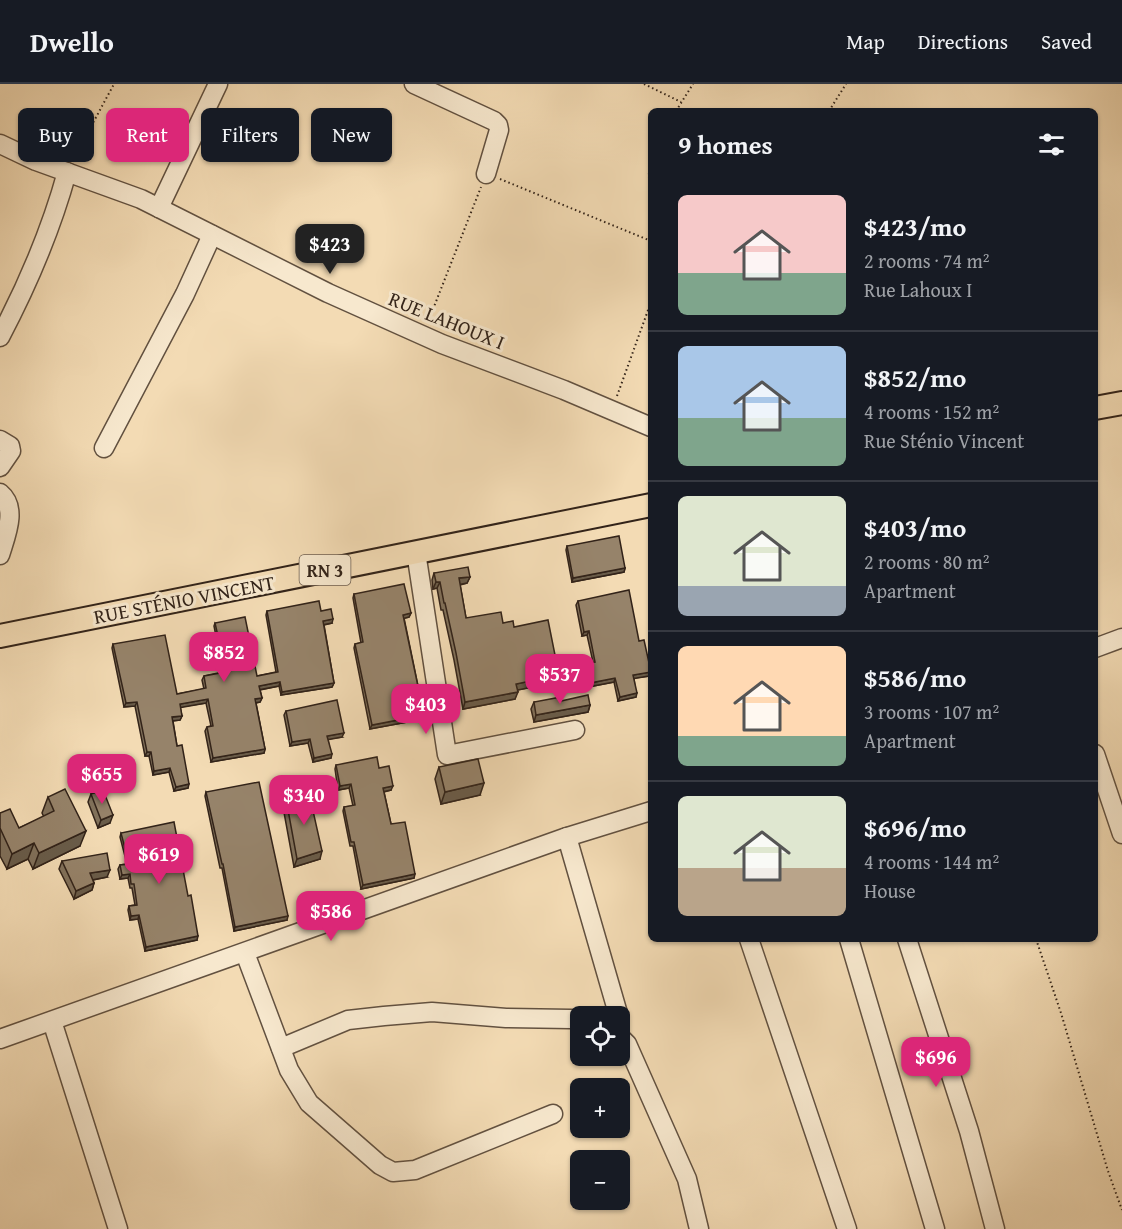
<!DOCTYPE html>
<meta charset="utf-8">
<style>
:root{--surface:#171b24;--page:#242831;--text:#f1f3f6;--muted:#9ea1a6;--line:#363941;--accent:#db2777}
body{margin:0;font-family:"Gentium Book Plus",serif;background:var(--page);color:var(--text);height:100vh;display:flex;flex-direction:column;font-size:22px;white-space:nowrap}
*{box-sizing:border-box;margin:0}
p{font-size:20px;color:var(--muted)}
.icon{flex:none;width:33px;height:33px;fill:none;stroke:currentColor;stroke-width:2;stroke-linecap:round;stroke-linejoin:round}
.map{position:relative;flex:1;overflow:hidden}
.sheet{position:absolute;left:648px;top:24px;width:450px;height:834px;display:flex;flex-direction:column;background:var(--surface);border-radius:9px;box-shadow:0 2px 4px #0004}
.sheet>*{flex:none}
.banner{position:absolute;left:18px;top:24px;width:540px;height:54px;display:flex;gap:12px}
.controls{position:absolute;left:570px;top:922px;display:grid;gap:12px}
.controls a{display:grid;place-items:center;width:60px;height:60px;border-radius:9px;background:var(--surface);box-shadow:0 2px 4px #0004;font-size:30px}
.price{position:absolute;translate:-50% -51px;padding:0 14px;border-radius:12px;background:var(--accent);color:#fff;font-size:20px;line-height:39px;filter:drop-shadow(0 2px 3px #0008)}
.price::after{content:'';position:absolute;left:50%;top:36px;width:18px;height:14px;margin-left:-9px;background:inherit;clip-path:polygon(0 0,100% 0,50% 100%)}
.price.active{background:#222;color:#fff}
ul{padding:0;list-style:none}
li{display:flex;align-items:center;gap:18px;height:150px;padding:0 30px}
li+li{border-top:2px solid var(--line)}
li span{display:grid;place-items:center;flex:none;width:168px;height:120px;border-radius:9px;color:#555}
li>.icon{margin-inline-start:auto}
span .icon{width:72px;height:72px;fill:#fffc;stroke-width:1}
li b{font-size:26px}
h2{display:flex;justify-content:space-between;align-items:center;height:72px;padding:0 30px;font-size:26px}
.pill{padding:0 21px;border-radius:9px;background:var(--surface);box-shadow:0 2px 4px #0004;font-size:21px;line-height:54px}
.pill.active{background:var(--accent);color:#fff}
header{display:flex;align-items:center;gap:36px;box-sizing:border-box;height:84px;padding:0 30px;background:var(--surface);border-bottom:2px solid var(--line)}
header strong{font-size:28px}
nav{display:flex;gap:33px;margin-inline-start:auto;font-size:21px}
.map>svg:first-child{display:block}
.lines{fill:none;stroke-linecap:round;stroke-linejoin:round}
.minor-casing{stroke:#625140;stroke-width:21}
.major-casing{stroke:#322319;stroke-width:26}
.path{stroke:#322319;stroke-width:2;stroke-dasharray:1.5 3;stroke-linecap:butt}
.minor{stroke:#f7e8ce;stroke-width:18}
.major{stroke:#f3dbb4;stroke-width:22}
.wall{fill:#81715b;stroke:#322319;stroke-width:1.5}
.shaded-wall{fill:#695c4a;stroke:#322319;stroke-width:1.5}
.building{fill:#96836a;stroke:#322319;stroke-width:1.5}
.labels{text-anchor:middle;dominant-baseline:central;stroke-width:6;stroke-linejoin:round;paint-order:stroke}
.shield{fill:#f7e8ce;stroke:#6d5e4f;stroke-width:1.5}
.shield-label{font-size:18px;font-weight:bold;fill:#322319}
.street-label{font-size:20px;fill:#322319;stroke:#f7e8ce}
</style>
<header>
<strong>Dwello</strong>
<nav><a>Map</a><a>Directions</a><a>Saved</a></nav>
</header>
<div class="map">
<svg width="1122" height="1145" viewBox="0 0 1122 1145">
<rect width="100%" height="100%" fill="#f3dbb4"/>
<filter id="stains"><feTurbulence type="fractalNoise" baseFrequency=".00333" numOctaves="4"/><feColorMatrix values="0 0 0 0 .2 0 0 0 0 .09 0 0 0 0 .02 0 0 0 .5 -.17"/></filter>
<radialGradient id="worn" r=".72"><stop offset=".6" stop-color="#630" stop-opacity="0"/><stop offset="1" stop-color="#630" stop-opacity=".3"/></radialGradient>
<g class="lines">
<defs>
<g id="minor">
<path d="M414,0L494,37L498,41L499,46L486,90"/>
<path d="M0,60L36,77L141,115L328,209L442,260L564,306L651,343"/>
<path d="M159,124L218,0"/>
<path d="M0,253C28,200 51,146 67,88"/>
<path d="M0,356L10,362L11,367L0,383"/>
<path d="M104,364L185,210L212,151"/>
<path d="M0,409C18,424 6,451 0,471"/>
<path d="M416,468L447,671L575,646"/>
<path d="M1095,564L1122,554"/>
<path d="M1095,670L1122,750"/>
<path d="M567,753L619,933"/>
<path d="M749,855L847,1145"/>
<path d="M849,855L935,1145"/>
<path d="M907,855L969,1047L995,1145"/>
<path d="M245,869L289,986L309,1019L380,1081L393,1088L415,1086L553,1030"/>
<path d="M52,937L118,1145"/>
<path d="M620,953L627,960L687,1095L699,1145"/>
<path d="M0,955L567,753L651,727"/>
<path d="M281,964L348,936L384,932L432,928L506,934L571,935L580,937"/>
</g>
<g id="major">
<path d="M1095,324L1122,319"/>
<path d="M0,552L651,421"/>
</g>
</defs>
<use href="#minor" class="minor-casing"/>
<use href="#major" class="major-casing"/>
<g class="path">
<path d="M644,0L681,18"/>
<path d="M676,27L693,0"/>
<path d="M829,27L846,0"/>
<path d="M74,74L114,0"/>
<path d="M651,85L648,92L651,97"/>
<path d="M500,95L651,157"/>
<path d="M428,238L481,103"/>
<path d="M617,312L651,218"/>
<path d="M1036,855L1061,929L1108,1087L1122,1126"/>
</g>
<use href="#minor" class="minor"/>
<use href="#major" class="major"/>
</g>
<g class="wall">
<path d="M567,462L625,484L624,488L572,498L566,466Z"/>
<path d="M434,489L470,493L467,499L460,501L466,534L503,539L514,543L559,591L557,598L517,606L515,615L463,625L454,576L443,526H441L437,504L433,505L432,496Z"/>
<path d="M354,510L411,529L409,533L404,534L424,631L423,635L370,645L354,564L355,560L361,559L353,514Z"/>
<path d="M578,517L639,557L649,592L634,594L636,613L618,617L614,598L588,603L584,583L586,579L593,578L587,551L582,552L576,521Z"/>
<path d="M267,527H321L332,539L324,541L334,599L332,603L281,611L279,602L260,606L262,614L260,618L256,619L265,665L264,669L211,678L205,647L207,643L211,642L206,619L180,623L182,632L180,636L173,637L177,662L188,704L174,707L169,688L153,691L149,672H145L135,622L124,623L112,564L113,560L177,610L204,605L202,596L204,592L223,588L214,542L215,539L257,592L276,588L266,531Z"/>
<path d="M561,617L590,621L588,628L534,638L531,625L534,618Z"/>
<path d="M286,627L342,653L328,655L331,674L313,678L308,659L290,662L284,631Z"/>
<path d="M336,681L379,684L391,706L384,708L391,740L414,794L361,805L353,762H350L343,727L344,723L353,722L349,704L338,706L335,685Z"/>
<path d="M439,683L480,711L441,720L435,695Z"/>
<path d="M206,708L287,836L234,847L222,784H220L205,712Z"/>
<path d="M91,710L110,739L98,744L88,718Z"/>
<path d="M48,713L80,762L33,785L28,775L7,785L0,772V729L19,744L44,733L42,729Z"/>
<path d="M286,715L320,775L294,783L283,723Z"/>
<path d="M121,749L197,856L145,867L138,835L130,836L128,826L129,822L135,821L132,804H130L128,794L120,795L118,785L120,781L127,780L120,753Z"/>
<path d="M62,777L107,793L93,796L94,799L92,806L74,815L59,785Z"/>
</g>
<g class="shaded-wall">
<path d="M625,484L624,488L572,498L573,494Z"/>
<path d="M470,493L467,499L457,501L459,494Z"/>
<path d="M436,498H440L437,504L433,505Z"/>
<path d="M411,529L409,533L402,535L403,531Z"/>
<path d="M333,535L332,539L322,541L323,537Z"/>
<path d="M589,547L587,551L582,552L584,548Z"/>
<path d="M651,588L649,592L631,595L633,591Z"/>
<path d="M559,591L557,598L513,607L516,600Z"/>
<path d="M615,594L614,598L588,603L590,599Z"/>
<path d="M280,598L279,602L258,606L259,602Z"/>
<path d="M334,599L332,603L281,611L282,608Z"/>
<path d="M518,608L515,615L463,625L465,618Z"/>
<path d="M637,609L636,613L618,617L620,613Z"/>
<path d="M262,614L260,618L254,619L255,615Z"/>
<path d="M208,615L206,619L178,624L180,620Z"/>
<path d="M137,618L135,622L124,623L126,619Z"/>
<path d="M590,621L588,628L534,638L536,631Z"/>
<path d="M424,631L423,635L370,645L372,641Z"/>
<path d="M182,632L180,636L171,637L172,633Z"/>
<path d="M344,649L342,653L326,656L327,652Z"/>
<path d="M310,655L308,659L290,662L292,658Z"/>
<path d="M265,665L264,669L211,678L213,674Z"/>
<path d="M147,668H151L149,672H145Z"/>
<path d="M332,670L331,674L313,678L314,674Z"/>
<path d="M170,684L169,688L153,691L154,687Z"/>
<path d="M484,699L480,711L441,720L445,708Z"/>
<path d="M189,700L188,704L174,707L176,703Z"/>
<path d="M351,700L349,704L338,706L340,702Z"/>
<path d="M393,702L391,706L382,708L383,704Z"/>
<path d="M113,731L110,739L98,744L101,736Z"/>
<path d="M86,747L80,762L33,785L39,769Z"/>
<path d="M34,759L28,775L7,785L12,770Z"/>
<path d="M322,767L320,775L294,783L297,775Z"/>
<path d="M110,786L107,793L87,797L90,789Z"/>
<path d="M130,790L128,794L120,795L122,791Z"/>
<path d="M415,790L414,794L361,805L363,801Z"/>
<path d="M94,799L92,806L74,815L76,807Z"/>
<path d="M139,831L138,835L130,836L131,832Z"/>
<path d="M288,832L287,836L234,847L235,843Z"/>
<path d="M198,852L197,856L145,867L146,863Z"/>
</g>
<g class="building">
<path d="M619,452L625,484L573,494L567,462Z"/>
<path d="M468,483L470,493L459,494L466,534L501,528L503,539L513,537L514,543L548,536L559,591L516,600L518,608L465,618L456,569L445,519H444L440,498H436L434,489Z"/>
<path d="M404,500L411,529L403,531L424,631L372,641L355,560L363,558L354,510Z"/>
<path d="M629,506L639,557L644,556L651,588L633,591L637,609L620,613L615,594L590,599L586,579L595,578L589,547L584,548L578,517Z"/>
<path d="M319,517L321,527L331,525L333,535L323,537L334,599L282,608L280,598L259,602L262,614L255,615L265,665L213,674L207,643L213,642L208,615L180,620L182,632L172,633L177,662L182,661L189,700L176,703L170,684L154,687L151,668H147L137,618L126,619L113,560L165,551L177,610L206,604L204,592L226,588L215,539L245,533L257,592L278,588L267,527Z"/>
<path d="M588,611L590,621L536,631L534,618L561,613V617Z"/>
<path d="M337,616L344,649L327,652L332,670L314,674L310,655L292,658L286,627Z"/>
<path d="M377,673L379,684L389,682L393,702L383,704L391,740L405,738L415,790L363,801L354,758H351L344,723L355,721L351,700L340,702L336,681Z"/>
<path d="M478,675L484,699L445,708L439,683Z"/>
<path d="M259,698L288,832L235,843L223,780H222L206,708Z"/>
<path d="M65,705L86,747L39,769L34,759L12,770L0,744V729L10,725L19,744L54,727L48,713Z"/>
<path d="M103,706L113,731L101,736L91,710Z"/>
<path d="M309,709L322,767L297,775L286,715Z"/>
<path d="M174,738L188,812L191,811L198,852L146,863L139,831L131,832L129,822L137,821L134,800H131L130,790L122,791L120,781L129,780L121,749Z"/>
<path d="M107,769L110,786L90,789L94,799L76,807L62,777Z"/>
</g>
<g class="labels">
<rect class="shield" x="299.5" y="471" width="51" height="30" rx="4.5"/>
<g class="shield-label">
<text x="325" y="486">RN 3</text>
</g>
<g class="street-label">
<text transform="translate(447 236) rotate(22)">RUE LAHOUX I</text>
<text transform="translate(184 515) rotate(-11)">RUE STÉNIO VINCENT</text>
</g>
</g>
<rect width="100%" height="100%" filter="url(#stains)"/>
<rect width="100%" height="100%" fill="url(#worn)"/>
</svg>
<div class="controls">
<a><svg class="icon" aria-label="locate" viewBox="0 0 24 24"><circle cx="12" cy="12" r="6"/><path d="M12 2v4M12 18v4M2 12h4M18 12h4"/></svg></a>
<a>+</a>
<a>−</a>
</div>
<b class="price active" style="left:330px;top:191px">$423</b>
<b class="price" style="left:224px;top:599px">$852</b>
<b class="price" style="left:560px;top:621px">$537</b>
<b class="price" style="left:426px;top:651px">$403</b>
<b class="price" style="left:102px;top:721px">$655</b>
<b class="price" style="left:304px;top:742px">$340</b>
<b class="price" style="left:159px;top:801px">$619</b>
<b class="price" style="left:331px;top:858px">$586</b>
<b class="price" style="left:936px;top:1004px">$696</b>
<div class="banner">
<a class="pill">Buy</a>
<a class="pill active">Rent</a>
<a class="pill">Filters</a>
<a class="pill">New</a>
</div>
<section class="sheet">
<h2>9 homes<svg class="icon" aria-label="filters" viewBox="0 0 24 24"><path d="M4 7h16M4 17h16"/><circle cx="9" cy="7" r="2"/><circle cx="15" cy="17" r="2"/></svg></h2>
<ul>
<li><span style="background:linear-gradient(#f6c9c9 65%,#7fa58c 0)"><svg class="icon" aria-label="home" viewBox="0 0 24 24"><path d="M3 11l9-7 9 7M6 9v11h12V9"/></svg></span><div><b>$423/mo</b><p>2 rooms · 74 m²</p><p>Rue Lahoux I</p></div></li>
<li><span style="background:linear-gradient(#a9c7e8 60%,#7fa58c 0)"><svg class="icon" aria-label="home" viewBox="0 0 24 24"><path d="M3 11l9-7 9 7M6 9v11h12V9"/></svg></span><div><b>$852/mo</b><p>4 rooms · 152 m²</p><p>Rue Sténio Vincent</p></div></li>
<li><span style="background:linear-gradient(#dfe7d0 75%,#9aa5b1 0)"><svg class="icon" aria-label="home" viewBox="0 0 24 24"><path d="M3 11l9-7 9 7M6 9v11h12V9"/></svg></span><div><b>$403/mo</b><p>2 rooms · 80 m²</p><p>Apartment</p></div></li>
<li><span style="background:linear-gradient(#ffd9b3 75%,#7fa58c 0)"><svg class="icon" aria-label="home" viewBox="0 0 24 24"><path d="M3 11l9-7 9 7M6 9v11h12V9"/></svg></span><div><b>$586/mo</b><p>3 rooms · 107 m²</p><p>Apartment</p></div></li>
<li><span style="background:linear-gradient(#dfe7d0 60%,#b9a48a 0)"><svg class="icon" aria-label="home" viewBox="0 0 24 24"><path d="M3 11l9-7 9 7M6 9v11h12V9"/></svg></span><div><b>$696/mo</b><p>4 rooms · 144 m²</p><p>House</p></div></li>
</ul>
</section>
</div>
